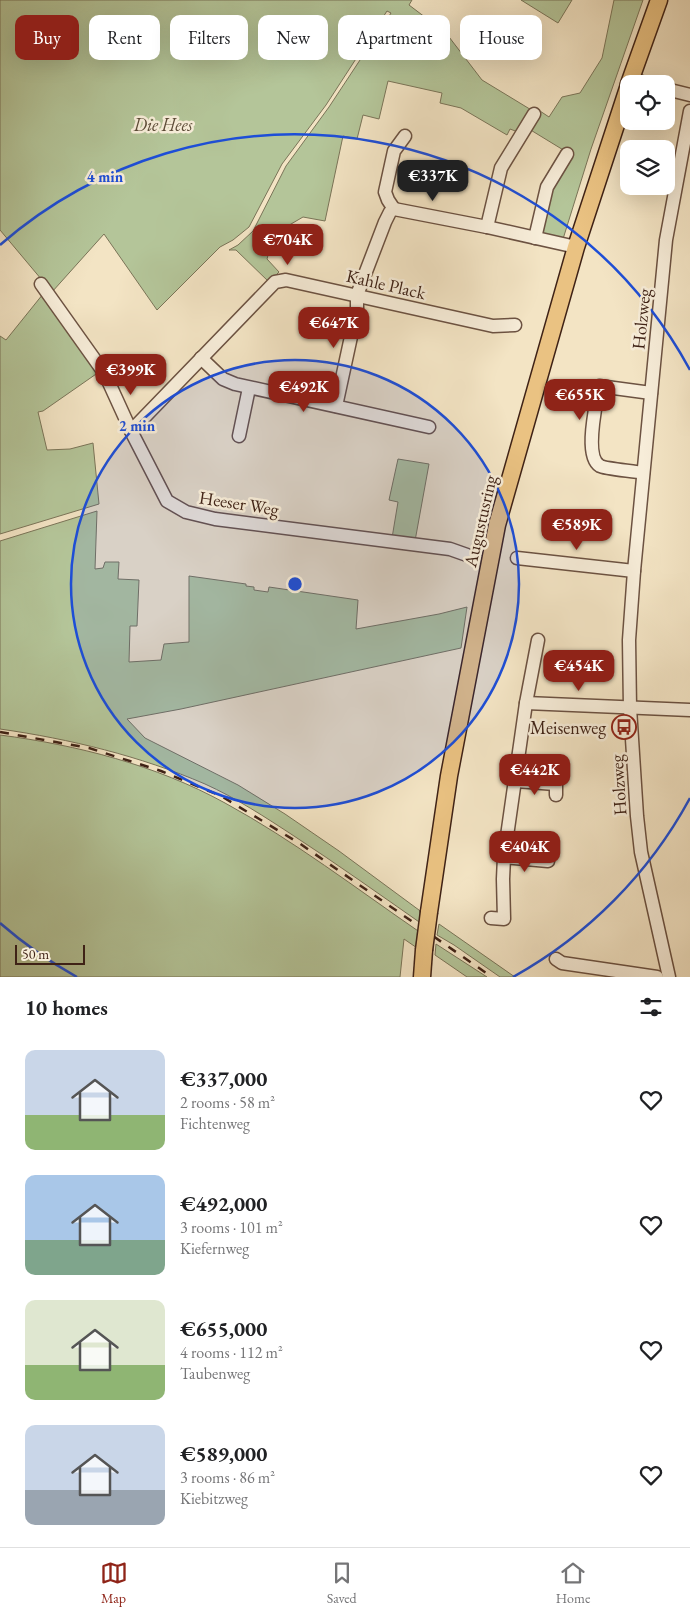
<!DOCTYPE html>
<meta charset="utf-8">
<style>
:root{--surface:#fff;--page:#f2f2f2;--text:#202124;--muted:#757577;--line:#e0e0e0;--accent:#8f2418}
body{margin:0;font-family:"EB Garamond",serif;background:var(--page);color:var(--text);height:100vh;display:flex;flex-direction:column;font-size:19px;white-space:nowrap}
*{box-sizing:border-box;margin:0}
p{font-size:16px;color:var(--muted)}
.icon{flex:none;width:28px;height:28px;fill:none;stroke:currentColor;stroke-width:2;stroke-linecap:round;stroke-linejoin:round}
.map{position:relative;height:977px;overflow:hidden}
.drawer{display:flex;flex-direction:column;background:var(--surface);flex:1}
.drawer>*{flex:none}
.banner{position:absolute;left:15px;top:15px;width:660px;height:45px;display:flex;gap:10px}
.tools{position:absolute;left:620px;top:75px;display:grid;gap:10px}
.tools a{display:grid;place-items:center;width:55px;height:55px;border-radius:10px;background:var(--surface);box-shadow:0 5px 20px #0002;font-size:25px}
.scale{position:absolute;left:15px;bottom:12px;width:70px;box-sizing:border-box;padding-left:5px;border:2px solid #3f2216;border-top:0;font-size:14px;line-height:18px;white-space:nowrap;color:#3f2216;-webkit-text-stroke:4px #f7edd9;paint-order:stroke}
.price{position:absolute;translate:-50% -42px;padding:0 11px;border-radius:10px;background:var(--accent);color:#fff;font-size:16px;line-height:32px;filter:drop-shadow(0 1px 2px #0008)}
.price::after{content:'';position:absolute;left:50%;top:30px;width:15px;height:11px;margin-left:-8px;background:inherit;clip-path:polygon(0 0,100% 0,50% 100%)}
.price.current{background:#222;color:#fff}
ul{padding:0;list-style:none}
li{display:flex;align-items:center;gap:15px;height:125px;padding:0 25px}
li span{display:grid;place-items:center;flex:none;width:140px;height:100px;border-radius:10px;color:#555}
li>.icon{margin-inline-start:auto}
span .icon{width:60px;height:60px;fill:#fffc;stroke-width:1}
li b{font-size:21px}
h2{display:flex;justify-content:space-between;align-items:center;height:60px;padding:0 25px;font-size:21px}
.tag{padding:0 18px;border-radius:10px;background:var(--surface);box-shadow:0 5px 20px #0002;font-size:18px;line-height:45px}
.tag.current{background:var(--accent);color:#fff}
.menu{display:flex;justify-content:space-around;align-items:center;height:70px;border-top:1px solid var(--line);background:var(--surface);font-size:14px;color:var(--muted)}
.menu a{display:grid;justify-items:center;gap:2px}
.menu .current{color:var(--accent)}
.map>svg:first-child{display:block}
.green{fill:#b4c599;stroke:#7a7458}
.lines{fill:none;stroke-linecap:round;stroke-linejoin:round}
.minor-casing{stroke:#6c5242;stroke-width:15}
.major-casing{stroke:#3f2216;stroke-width:19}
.minor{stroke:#f7edd9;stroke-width:12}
.major{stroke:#eac282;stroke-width:16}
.rail{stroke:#3f2216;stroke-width:2.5;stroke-dasharray:9 9;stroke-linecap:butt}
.major-bridge-casing{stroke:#3f2216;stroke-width:19;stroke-linecap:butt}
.major-bridge{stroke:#eac282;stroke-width:16}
.ring{fill:none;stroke:#1d4ed8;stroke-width:2.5}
.labels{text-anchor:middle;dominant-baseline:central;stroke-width:5;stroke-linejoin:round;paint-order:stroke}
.park-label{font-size:18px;font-style:italic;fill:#5c4b37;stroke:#f7edd9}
.street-label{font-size:18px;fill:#3f2216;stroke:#f7edd9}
.poi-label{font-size:18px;fill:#3f2216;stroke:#f7edd9;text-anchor:end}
.centre{fill:#1d4ed8;stroke:#f7edd9;stroke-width:2.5}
.ring-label{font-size:15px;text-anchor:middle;font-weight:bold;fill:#1d4ed8;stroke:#f7edd9;stroke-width:5;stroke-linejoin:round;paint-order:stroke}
</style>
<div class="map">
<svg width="690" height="977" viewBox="0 0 690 977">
<rect width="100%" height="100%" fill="#f3e4c4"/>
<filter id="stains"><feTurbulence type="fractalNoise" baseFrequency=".004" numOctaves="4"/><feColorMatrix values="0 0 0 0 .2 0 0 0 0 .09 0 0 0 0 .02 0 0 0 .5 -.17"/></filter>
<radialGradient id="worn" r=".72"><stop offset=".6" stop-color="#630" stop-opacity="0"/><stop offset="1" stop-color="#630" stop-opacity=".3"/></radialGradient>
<g class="green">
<path d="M0,0H412L409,5L446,33L482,80L533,111L518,132L510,129L507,135L461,108L440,103L442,93L388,81L379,119L363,115L357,139L343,136L325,221L303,217L274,234L267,259L279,272L269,282L236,250H229L238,245L253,231L286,166L329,107L391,13L387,11L326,105L282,164L249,227L233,240L220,247L157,310L104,234L52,292L0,230Z"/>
<path d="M521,0H572L558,23Z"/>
<path d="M614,0H643L591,149L563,239L546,237L541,232V224L565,151L529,129L540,111L549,117L562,97L580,93L602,58Z"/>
<path d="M43,294L99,372L43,411L38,412L47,450L70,449L93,443L99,504L0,534V336L6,340Z"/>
<path d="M398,459L429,464L415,541L392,538L398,502L389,500Z"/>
<path d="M97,511L95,569L103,568L105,562H119L118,579L139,580L137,626H130L129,662L161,660L164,644L189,642V576L246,584V586L254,587V590L268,592L269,587L358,600L356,629L439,614L467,607L461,648L181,709L127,719L145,738L238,785L285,814L339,851L423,913L422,924C379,894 337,864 294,836C265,817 236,798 205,784C140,756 70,739 0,729V541Z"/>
<path d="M0,735C77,745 156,765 225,803C293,840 357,889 421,933L420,950L404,939L400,977H0Z"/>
<path d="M439,924L512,975L515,977H500L454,945L437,935Z"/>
<path d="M436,944L487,977H467L435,955Z"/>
</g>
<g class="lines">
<defs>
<g id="minor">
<path d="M631,78L647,84"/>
<path d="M666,89L690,95"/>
<path d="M394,209L388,200L385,192L394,151L405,136"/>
<path d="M487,227L501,168L534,114"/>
<path d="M535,238L547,187L567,154"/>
<path d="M41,284L105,374L131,431L167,501L186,512L215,519L450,549L467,555"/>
<path d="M201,358L223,379L235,384L429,427"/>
<path d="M336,406L357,309V295L385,222L390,212L394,209L487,227L576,247"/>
<path d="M131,431L275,282L286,280L493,326L515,325"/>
<path d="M239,436L249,388"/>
<path d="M643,473C634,471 606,469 600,466C583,456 597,402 599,386L651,393"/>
<path d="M517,558L634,571"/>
<path d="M526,703L690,710"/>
<path d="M516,781L555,784"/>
<path d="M556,795V771"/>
<path d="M504,857L548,861"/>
<path d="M491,918L504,919L503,879L504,857L526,703L538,640"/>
<path d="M556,959L562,963L657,977"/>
<path d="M669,977L641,852L637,816L630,708L629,640L634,571L666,240L690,111"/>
</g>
<g id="major">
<path d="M629,84L659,0"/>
<path d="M429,912L449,776L497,525L576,247L629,85"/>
<path d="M422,977L424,950"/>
</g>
</defs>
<use href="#minor" class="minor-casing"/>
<use href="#major" class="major-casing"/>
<use href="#minor" class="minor"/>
<use href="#major" class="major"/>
<path class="rail" d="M0,732L89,748L161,771L221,796L299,843L492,977"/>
<defs>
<path id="major-bridge" d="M424,950L429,912"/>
</defs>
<use href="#major-bridge" class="major-bridge-casing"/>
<use href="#major-bridge" class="major-bridge"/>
</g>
<circle cx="295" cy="584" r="224" fill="#1d4ed8" fill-opacity=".12"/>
<g class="ring">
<circle cx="295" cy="584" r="224"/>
<path d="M690 798A449 449 0 0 1 513 977M77 977A449 449 0 0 1 0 923M0 245A449 449 0 0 1 690 370"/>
</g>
<defs>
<symbol id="bus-ring" viewBox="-11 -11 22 22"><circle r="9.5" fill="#f7edd9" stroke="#8f2418" stroke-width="1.5"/><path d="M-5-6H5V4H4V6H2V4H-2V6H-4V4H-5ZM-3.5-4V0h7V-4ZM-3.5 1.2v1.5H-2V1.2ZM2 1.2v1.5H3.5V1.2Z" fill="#8f2418"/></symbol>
</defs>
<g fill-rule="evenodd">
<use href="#bus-ring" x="610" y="713" width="28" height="28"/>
</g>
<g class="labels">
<g class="park-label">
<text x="163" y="124">Die Hees</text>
</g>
<g class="street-label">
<text transform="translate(386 284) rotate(13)">Kahle Plack</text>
<text transform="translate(641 319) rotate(-84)">Holzweg</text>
<text transform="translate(239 503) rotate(9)">Heeser Weg</text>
<text transform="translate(480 521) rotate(-77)">Augustusring</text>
<text transform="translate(618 785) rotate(-94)">Holzweg</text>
</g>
<g class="poi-label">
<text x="606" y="727">Meisenweg</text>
</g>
</g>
<circle cx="295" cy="584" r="8" class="centre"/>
<g class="ring-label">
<text x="105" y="182">4 min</text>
<text x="137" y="431">2 min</text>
</g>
<rect width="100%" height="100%" filter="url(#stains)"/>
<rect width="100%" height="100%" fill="url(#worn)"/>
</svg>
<div class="tools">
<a><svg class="icon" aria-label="locate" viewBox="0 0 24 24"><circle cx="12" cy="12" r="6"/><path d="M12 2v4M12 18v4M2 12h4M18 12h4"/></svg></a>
<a><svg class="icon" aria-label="layers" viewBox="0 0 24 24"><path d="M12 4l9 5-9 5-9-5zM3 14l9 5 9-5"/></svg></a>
</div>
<div class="scale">50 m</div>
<b class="price current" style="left:433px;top:202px">€337K</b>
<b class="price" style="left:288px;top:266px">€704K</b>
<b class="price" style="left:334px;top:349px">€647K</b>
<b class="price" style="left:131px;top:396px">€399K</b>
<b class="price" style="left:304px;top:413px">€492K</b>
<b class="price" style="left:580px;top:421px">€655K</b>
<b class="price" style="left:577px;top:551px">€589K</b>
<b class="price" style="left:579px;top:692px">€454K</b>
<b class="price" style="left:535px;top:796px">€442K</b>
<b class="price" style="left:525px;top:873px">€404K</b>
<div class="banner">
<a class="tag current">Buy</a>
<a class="tag">Rent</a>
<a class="tag">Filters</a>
<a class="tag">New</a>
<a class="tag">Apartment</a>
<a class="tag">House</a>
</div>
</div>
<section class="drawer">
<h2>10 homes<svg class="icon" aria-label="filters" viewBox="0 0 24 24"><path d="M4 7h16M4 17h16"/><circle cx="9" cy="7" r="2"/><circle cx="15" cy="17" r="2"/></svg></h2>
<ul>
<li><span style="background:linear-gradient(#c9d6e8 65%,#8fb573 0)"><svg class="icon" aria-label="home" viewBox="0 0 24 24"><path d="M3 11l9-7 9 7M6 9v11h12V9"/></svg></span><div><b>€337,000</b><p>2 rooms · 58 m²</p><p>Fichtenweg</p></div><svg class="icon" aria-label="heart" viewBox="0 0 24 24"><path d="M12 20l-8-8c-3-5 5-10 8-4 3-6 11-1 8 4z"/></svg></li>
<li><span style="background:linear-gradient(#a9c7e8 65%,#7fa58c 0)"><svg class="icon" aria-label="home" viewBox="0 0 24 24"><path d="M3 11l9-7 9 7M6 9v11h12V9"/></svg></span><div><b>€492,000</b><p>3 rooms · 101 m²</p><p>Kiefernweg</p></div><svg class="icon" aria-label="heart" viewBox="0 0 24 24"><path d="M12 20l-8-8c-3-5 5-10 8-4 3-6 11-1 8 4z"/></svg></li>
<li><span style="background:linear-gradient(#dfe7d0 65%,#8fb573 0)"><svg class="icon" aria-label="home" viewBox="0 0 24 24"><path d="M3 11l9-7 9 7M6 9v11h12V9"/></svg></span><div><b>€655,000</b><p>4 rooms · 112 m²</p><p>Taubenweg</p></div><svg class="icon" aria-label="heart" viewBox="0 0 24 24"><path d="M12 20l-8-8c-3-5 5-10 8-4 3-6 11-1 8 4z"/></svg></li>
<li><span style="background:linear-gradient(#c9d6e8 65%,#9aa5b1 0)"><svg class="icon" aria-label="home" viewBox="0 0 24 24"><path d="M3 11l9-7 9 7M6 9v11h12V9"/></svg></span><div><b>€589,000</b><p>3 rooms · 86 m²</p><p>Kiebitzweg</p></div><svg class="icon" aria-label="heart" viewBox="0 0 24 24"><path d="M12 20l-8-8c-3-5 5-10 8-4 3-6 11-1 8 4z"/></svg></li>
</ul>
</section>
<nav class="menu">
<a class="current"><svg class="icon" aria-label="map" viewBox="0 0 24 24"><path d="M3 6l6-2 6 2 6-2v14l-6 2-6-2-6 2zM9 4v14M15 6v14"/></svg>Map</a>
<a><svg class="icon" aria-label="saved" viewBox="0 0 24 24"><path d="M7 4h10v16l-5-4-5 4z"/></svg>Saved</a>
<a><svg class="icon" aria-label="home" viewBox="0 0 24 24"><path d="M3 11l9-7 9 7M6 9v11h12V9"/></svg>Home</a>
</nav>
